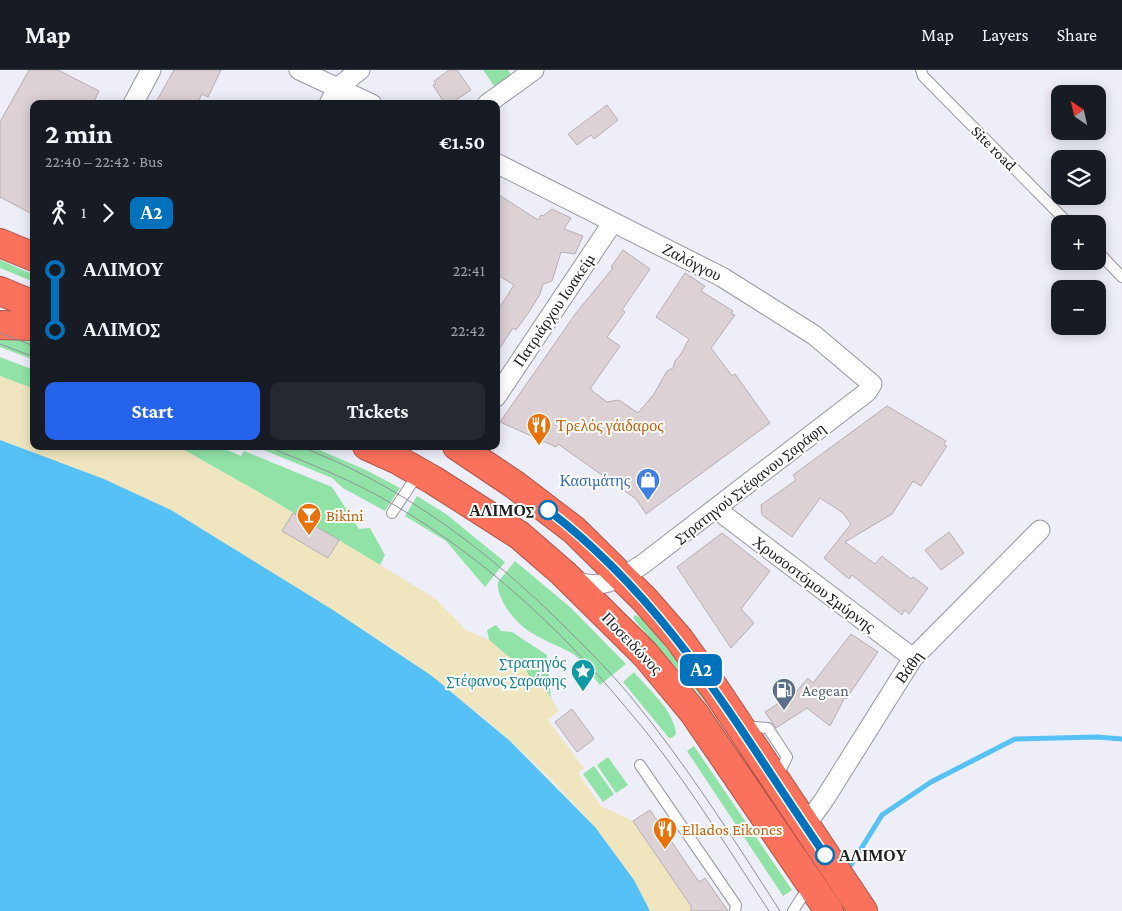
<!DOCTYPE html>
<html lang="en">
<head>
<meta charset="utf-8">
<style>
  :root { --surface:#171b24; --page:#242831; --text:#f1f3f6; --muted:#9ea1a6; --line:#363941; --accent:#2563eb }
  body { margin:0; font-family:"Crimson Pro",serif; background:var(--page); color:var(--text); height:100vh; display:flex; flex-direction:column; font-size:19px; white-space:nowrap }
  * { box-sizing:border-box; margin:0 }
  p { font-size:16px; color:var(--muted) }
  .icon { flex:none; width:28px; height:28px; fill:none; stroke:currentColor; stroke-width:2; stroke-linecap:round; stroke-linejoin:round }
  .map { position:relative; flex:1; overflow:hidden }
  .sheet { position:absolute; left:30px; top:30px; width:470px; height:350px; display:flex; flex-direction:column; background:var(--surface); border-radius:10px; box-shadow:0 2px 12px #0003 }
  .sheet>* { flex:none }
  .badge { padding:0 10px; border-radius:8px; font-size:18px; line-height:32px }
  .needle { width:32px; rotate:326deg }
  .buttons { position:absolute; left:1051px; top:15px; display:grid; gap:10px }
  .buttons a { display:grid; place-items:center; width:55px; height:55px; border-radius:10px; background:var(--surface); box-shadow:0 2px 12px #0003; font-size:25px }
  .map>.badge { position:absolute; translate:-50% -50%; box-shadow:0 0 0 2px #fff }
  .legs { display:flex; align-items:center; gap:8px; height:55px; padding:0 15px; font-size:16px }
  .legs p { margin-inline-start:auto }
  .head { display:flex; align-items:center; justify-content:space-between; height:85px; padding:0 15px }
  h1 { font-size:28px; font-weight:700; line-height:38px }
  .primary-button { display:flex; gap:10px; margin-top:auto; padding:10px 15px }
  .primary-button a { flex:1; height:58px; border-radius:10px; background:var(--accent); color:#fff; font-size:20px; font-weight:700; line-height:58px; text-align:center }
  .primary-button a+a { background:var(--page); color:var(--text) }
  ul { padding:0 15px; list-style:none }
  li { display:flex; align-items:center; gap:18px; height:60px; font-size:19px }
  li i { display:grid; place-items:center; width:8px; height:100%; margin:0 6px; background:currentColor }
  li i::after { content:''; width:12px; height:12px; margin:-6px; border:4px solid; border-radius:50%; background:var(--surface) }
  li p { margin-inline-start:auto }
  li:first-child i { background:linear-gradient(#0000 50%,currentColor 0) }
  li:last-child i { background:linear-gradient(currentColor 50%,#0000 0) }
  header { display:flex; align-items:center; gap:30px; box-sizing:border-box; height:70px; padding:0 25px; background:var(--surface); border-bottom:1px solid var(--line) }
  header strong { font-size:24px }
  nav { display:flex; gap:28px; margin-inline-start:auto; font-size:18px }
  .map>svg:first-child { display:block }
  .green { fill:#90e2a6 }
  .sand { fill:#efe6c0 }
  .water { fill:#56c1f6 }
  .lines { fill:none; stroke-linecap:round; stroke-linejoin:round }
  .stream { stroke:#56c1f6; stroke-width:5 }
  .building { fill:#dcd1d5; stroke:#b8adb1 }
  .lane-casing { stroke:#9797a1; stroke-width:12 }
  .street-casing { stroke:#9797a1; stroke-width:21 }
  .highway-casing { stroke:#ae5548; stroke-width:30 }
  .lane { stroke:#fff; stroke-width:10 }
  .street { stroke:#fff; stroke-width:19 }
  .highway { stroke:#fa715c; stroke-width:28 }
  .tram { stroke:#909097; stroke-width:1 }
  .line-1-casing { stroke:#fff; stroke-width:11 }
  .line-1 { stroke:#0072bc; stroke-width:8 }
  .stop-1-dot { fill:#fff; stroke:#0072bc; stroke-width:2.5 }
  .labels { text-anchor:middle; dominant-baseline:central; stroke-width:4; stroke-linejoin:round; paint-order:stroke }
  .street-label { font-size:16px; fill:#202023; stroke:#fff }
  .food-label { font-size:16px; fill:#c56008; stroke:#fff; text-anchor:start }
  .shop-label { font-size:16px; fill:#366cbe; stroke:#fff; text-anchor:end }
  .stop-label { font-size:16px; font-weight:bold; fill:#202023; stroke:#fff; text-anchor:end }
  .culture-label { font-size:16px; fill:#0d838f; stroke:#fff; text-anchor:end }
  .service-label { font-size:16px; fill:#4e5e75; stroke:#fff; text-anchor:start }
</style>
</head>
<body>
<header>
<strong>Map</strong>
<nav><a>Map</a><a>Layers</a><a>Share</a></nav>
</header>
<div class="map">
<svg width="1122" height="841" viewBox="0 0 1122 841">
  <rect width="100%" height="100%" fill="#eeeef9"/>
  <!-- green -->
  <path class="green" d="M483,0H508L512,6L495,17Z
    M0,190L34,205V212L0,198Z
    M13,265L34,273V290L0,277V269Z
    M0,287L34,300V319L0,306Z
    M177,376H218L241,386L244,381L332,417L359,459L370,458L385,485L380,495L267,427Z
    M254,376H310L364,399L400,418L385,441L343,418L332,408Z
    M417,426L446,444L505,492L485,517L446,471L405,446Z
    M515,491L571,538L626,594L600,615C592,606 582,589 572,583C543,568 522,564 504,534C500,526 497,520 498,512Z
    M635,545L641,548L692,608L718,646L637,553L633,547Z
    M496,555L501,561L512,562L547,585L551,628L540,611L530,608L525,598L516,593L489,570L487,560Z
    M634,602C649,620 674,640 676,664L672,668H669L623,612Z
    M694,676L792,820L783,826L687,681Z
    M608,687L628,715L616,723L597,695Z
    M594,696L614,724L603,732L583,704Z"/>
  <!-- sand -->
  <path class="sand" d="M0,306L34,319V376H177L267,427L435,528L466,560L489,570L516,593L525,598L530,608L540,611L559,641L548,650L584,698L578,703L601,736L633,751L691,836V841H650C601,741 489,647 399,583L171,440L104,409L0,370Z"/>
  <!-- water -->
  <path class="water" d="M0,370L104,409L171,440L333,540L432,606L510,671L595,757L634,810L650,841H0Z"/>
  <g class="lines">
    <!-- stream -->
    <path class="stream" d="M851,795L882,745L931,712L1015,669L1097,667L1122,669"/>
  </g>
  <!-- building -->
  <path class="building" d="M29,0H58L99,21L93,34H34V145L0,127V52Z
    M174,0H221L208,27L202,24L197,34H155Z
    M449,0H457L471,20L450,34H445L433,15L436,14L434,11Z
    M607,35L618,50L594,69L591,65L577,75L568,64Z
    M496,123L538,150L541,145L543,146L552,139L571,148L564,159L583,166L575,184L561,182L552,211L543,214L540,224L529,242L516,260L513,258L496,284V243L514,215L496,204Z
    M623,180L650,199L622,240L625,242L607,267L620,276L590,319L607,332L619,330L638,343L654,324L667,301L673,298L675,291L681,284L689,269L656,247L685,203L705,216L701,221L733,241L731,244L735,245L711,278L732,306L735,304L770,353L646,444L636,429L558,374L556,377L500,352L576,243L613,198L611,197Z
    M887,336L946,371L944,375L947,376L921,416L913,411L892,444L845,472L875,494L882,486L911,509L913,507L928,518L909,544L904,540L902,545L852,505L849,509L824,488L851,454L843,443L820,428L792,467L762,445L761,435L796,410L793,405Z
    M293,443L339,470L328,488L282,461Z
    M949,462L964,483L941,500L925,480Z
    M722,463L770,501L741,539L754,553L731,578L677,497Z
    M851,564L878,582L846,629L845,627L830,656L807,638L776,658L765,642L796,622L808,608L813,613Z
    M572,639L594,669L577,682L555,652Z
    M650,740L699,812L705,808L728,841H691V836L633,751Z"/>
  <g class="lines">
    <defs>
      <path id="lane" d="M921,0L923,6L1069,154
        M1098,182L1122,207
        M392,443L418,404
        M745,656L768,658L787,687L777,708
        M640,695L736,835L735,841
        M793,841L802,827"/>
      <path id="street" d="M299,0L372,34
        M133,34L151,0
        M329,34L337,18L360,0
        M487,34L534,0
        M496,93L722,207L814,265L872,314L867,322L643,494C622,508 595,524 571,508
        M496,327L613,152
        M716,439L913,588
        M805,756L824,730L913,588L1040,460"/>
      <path id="highway" d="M0,173L34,187
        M0,221L34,235
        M0,255L34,256
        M367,376L396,389L433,410L519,465L563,503L645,584L694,643L829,841
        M457,376L515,415L574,460L644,529L679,569L715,619L863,841"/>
    </defs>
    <!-- lane casing -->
    <use href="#lane" class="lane-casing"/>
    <!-- street casing -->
    <use href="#street" class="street-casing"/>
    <!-- highway casing -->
    <use href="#highway" class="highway-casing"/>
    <!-- lane -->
    <use href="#lane" class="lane"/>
    <!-- street -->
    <use href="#street" class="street"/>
    <!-- highway -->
    <use href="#highway" class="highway"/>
    <!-- tram -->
    <path class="tram" d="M0,263L34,276
      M0,274L34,287
      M266,376C310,394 355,411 396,436C482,487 559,557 623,634C678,697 723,771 769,841
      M299,376C399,414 482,476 558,550C583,575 608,599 631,627C686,694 733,768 780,841"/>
  </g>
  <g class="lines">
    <defs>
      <path id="line-1" d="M548,440C672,535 738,659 825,785"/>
    </defs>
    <!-- line-1 casing -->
    <use href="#line-1" class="line-1-casing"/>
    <!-- line-1 -->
    <use href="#line-1" class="line-1"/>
  </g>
  <!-- icons -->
  <defs>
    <symbol id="restaurant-pin" viewBox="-11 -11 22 30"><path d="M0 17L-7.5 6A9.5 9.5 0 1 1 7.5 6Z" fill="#e8710a" stroke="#fff"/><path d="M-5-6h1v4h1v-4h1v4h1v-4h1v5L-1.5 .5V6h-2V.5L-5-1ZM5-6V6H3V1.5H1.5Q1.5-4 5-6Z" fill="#fff"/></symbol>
    <symbol id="shop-pin" viewBox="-11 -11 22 30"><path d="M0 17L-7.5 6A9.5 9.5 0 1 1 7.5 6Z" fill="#3f7fe0" stroke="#fff"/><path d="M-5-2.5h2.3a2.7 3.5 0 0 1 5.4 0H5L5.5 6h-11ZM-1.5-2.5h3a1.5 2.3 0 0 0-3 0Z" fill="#fff"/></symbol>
    <symbol id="bar-pin" viewBox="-11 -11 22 30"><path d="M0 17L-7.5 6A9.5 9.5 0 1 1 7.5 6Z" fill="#e8710a" stroke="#fff"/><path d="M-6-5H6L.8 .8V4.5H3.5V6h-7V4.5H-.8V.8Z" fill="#fff"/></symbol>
    <symbol id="sight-pin" viewBox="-11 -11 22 30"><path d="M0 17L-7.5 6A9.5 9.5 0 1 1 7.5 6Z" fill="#0f9aa8" stroke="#fff"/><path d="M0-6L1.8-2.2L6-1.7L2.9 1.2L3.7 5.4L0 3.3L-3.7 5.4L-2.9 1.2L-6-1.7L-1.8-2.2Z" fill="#fff"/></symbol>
    <symbol id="fuel-pin" viewBox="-11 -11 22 30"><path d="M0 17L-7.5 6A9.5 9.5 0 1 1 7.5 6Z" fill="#5c6f8a" stroke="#fff"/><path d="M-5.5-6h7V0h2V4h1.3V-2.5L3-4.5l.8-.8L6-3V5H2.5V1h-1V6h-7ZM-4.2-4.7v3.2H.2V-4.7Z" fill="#fff"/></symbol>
  </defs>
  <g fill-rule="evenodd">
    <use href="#restaurant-pin" x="525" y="341" width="28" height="38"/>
    <use href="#shop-pin" x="634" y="396" width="28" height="38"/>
    <use href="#bar-pin" x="295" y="431" width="28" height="38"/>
    <use href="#sight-pin" x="569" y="587" width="28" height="38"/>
    <use href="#fuel-pin" x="770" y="606" width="28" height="38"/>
    <use href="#restaurant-pin" x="651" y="745" width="28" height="38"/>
  </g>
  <!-- markers -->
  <g class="stop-1-dot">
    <circle cx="548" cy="440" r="9"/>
    <circle cx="825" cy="785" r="9"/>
  </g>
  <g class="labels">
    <!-- street labels -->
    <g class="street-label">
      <text transform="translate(994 78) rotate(45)">Site road</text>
      <text transform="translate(692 192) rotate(27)">Ζαλόγγου</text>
      <text transform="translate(554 240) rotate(-56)">Πατριάρχου Ιωακείμ</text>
      <text transform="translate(750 413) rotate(-38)">Στρατηγού Στέφανου Σαράφη</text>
      <text transform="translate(814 514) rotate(37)">Χρυσοστόμου Σμύρνης</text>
      <text transform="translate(632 573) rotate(46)">Ποσειδώνος</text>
      <text transform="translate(909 597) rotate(-54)">Βάθη</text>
    </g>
    <!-- food labels -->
    <g class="food-label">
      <text x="556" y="355">Τρελός γάιδαρος</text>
      <text x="326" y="445">Bikini</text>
      <text x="682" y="759">Ellados Eikones</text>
    </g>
    <!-- shop labels -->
    <g class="shop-label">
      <text x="630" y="410">Κασιμάτης</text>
    </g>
    <!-- stop labels -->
    <g class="stop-label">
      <text x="534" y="440">ΑΛΙΜΟΣ</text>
      <text x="839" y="785" text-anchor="start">ΑΛΙΜΟΥ</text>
    </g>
    <!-- culture labels -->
    <g class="culture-label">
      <text x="566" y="592">Στρατηγός<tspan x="566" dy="18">Στέφανος Σαράφης</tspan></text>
    </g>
    <!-- service labels -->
    <g class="service-label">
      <text x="802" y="620">Aegean</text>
    </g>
  </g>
</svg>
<div class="buttons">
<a><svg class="needle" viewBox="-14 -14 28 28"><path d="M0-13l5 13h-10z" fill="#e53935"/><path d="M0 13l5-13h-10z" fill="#9ea1a6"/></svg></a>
<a><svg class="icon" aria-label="layers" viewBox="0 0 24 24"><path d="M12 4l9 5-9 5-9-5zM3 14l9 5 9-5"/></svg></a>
<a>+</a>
<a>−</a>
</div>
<b class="badge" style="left:701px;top:600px;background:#0072bc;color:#fff">Α2</b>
<section class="sheet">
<div class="head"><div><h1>2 min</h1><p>22:40 – 22:42 · Bus</p></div><b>€1.50</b></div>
<div class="legs"><svg class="icon" aria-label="walk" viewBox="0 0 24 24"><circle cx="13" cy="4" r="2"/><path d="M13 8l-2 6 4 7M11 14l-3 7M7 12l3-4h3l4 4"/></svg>1<svg class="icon" aria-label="forward" viewBox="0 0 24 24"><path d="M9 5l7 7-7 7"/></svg><b class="badge" style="background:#0072bc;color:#fff">Α2</b></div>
<ul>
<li><i style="color:#0072bc"></i><b>ΑΛΙΜΟΥ</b><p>22:41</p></li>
<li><i style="color:#0072bc"></i><b>ΑΛΙΜΟΣ</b><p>22:42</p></li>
</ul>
<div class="primary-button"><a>Start</a><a>Tickets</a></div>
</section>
</div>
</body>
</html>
